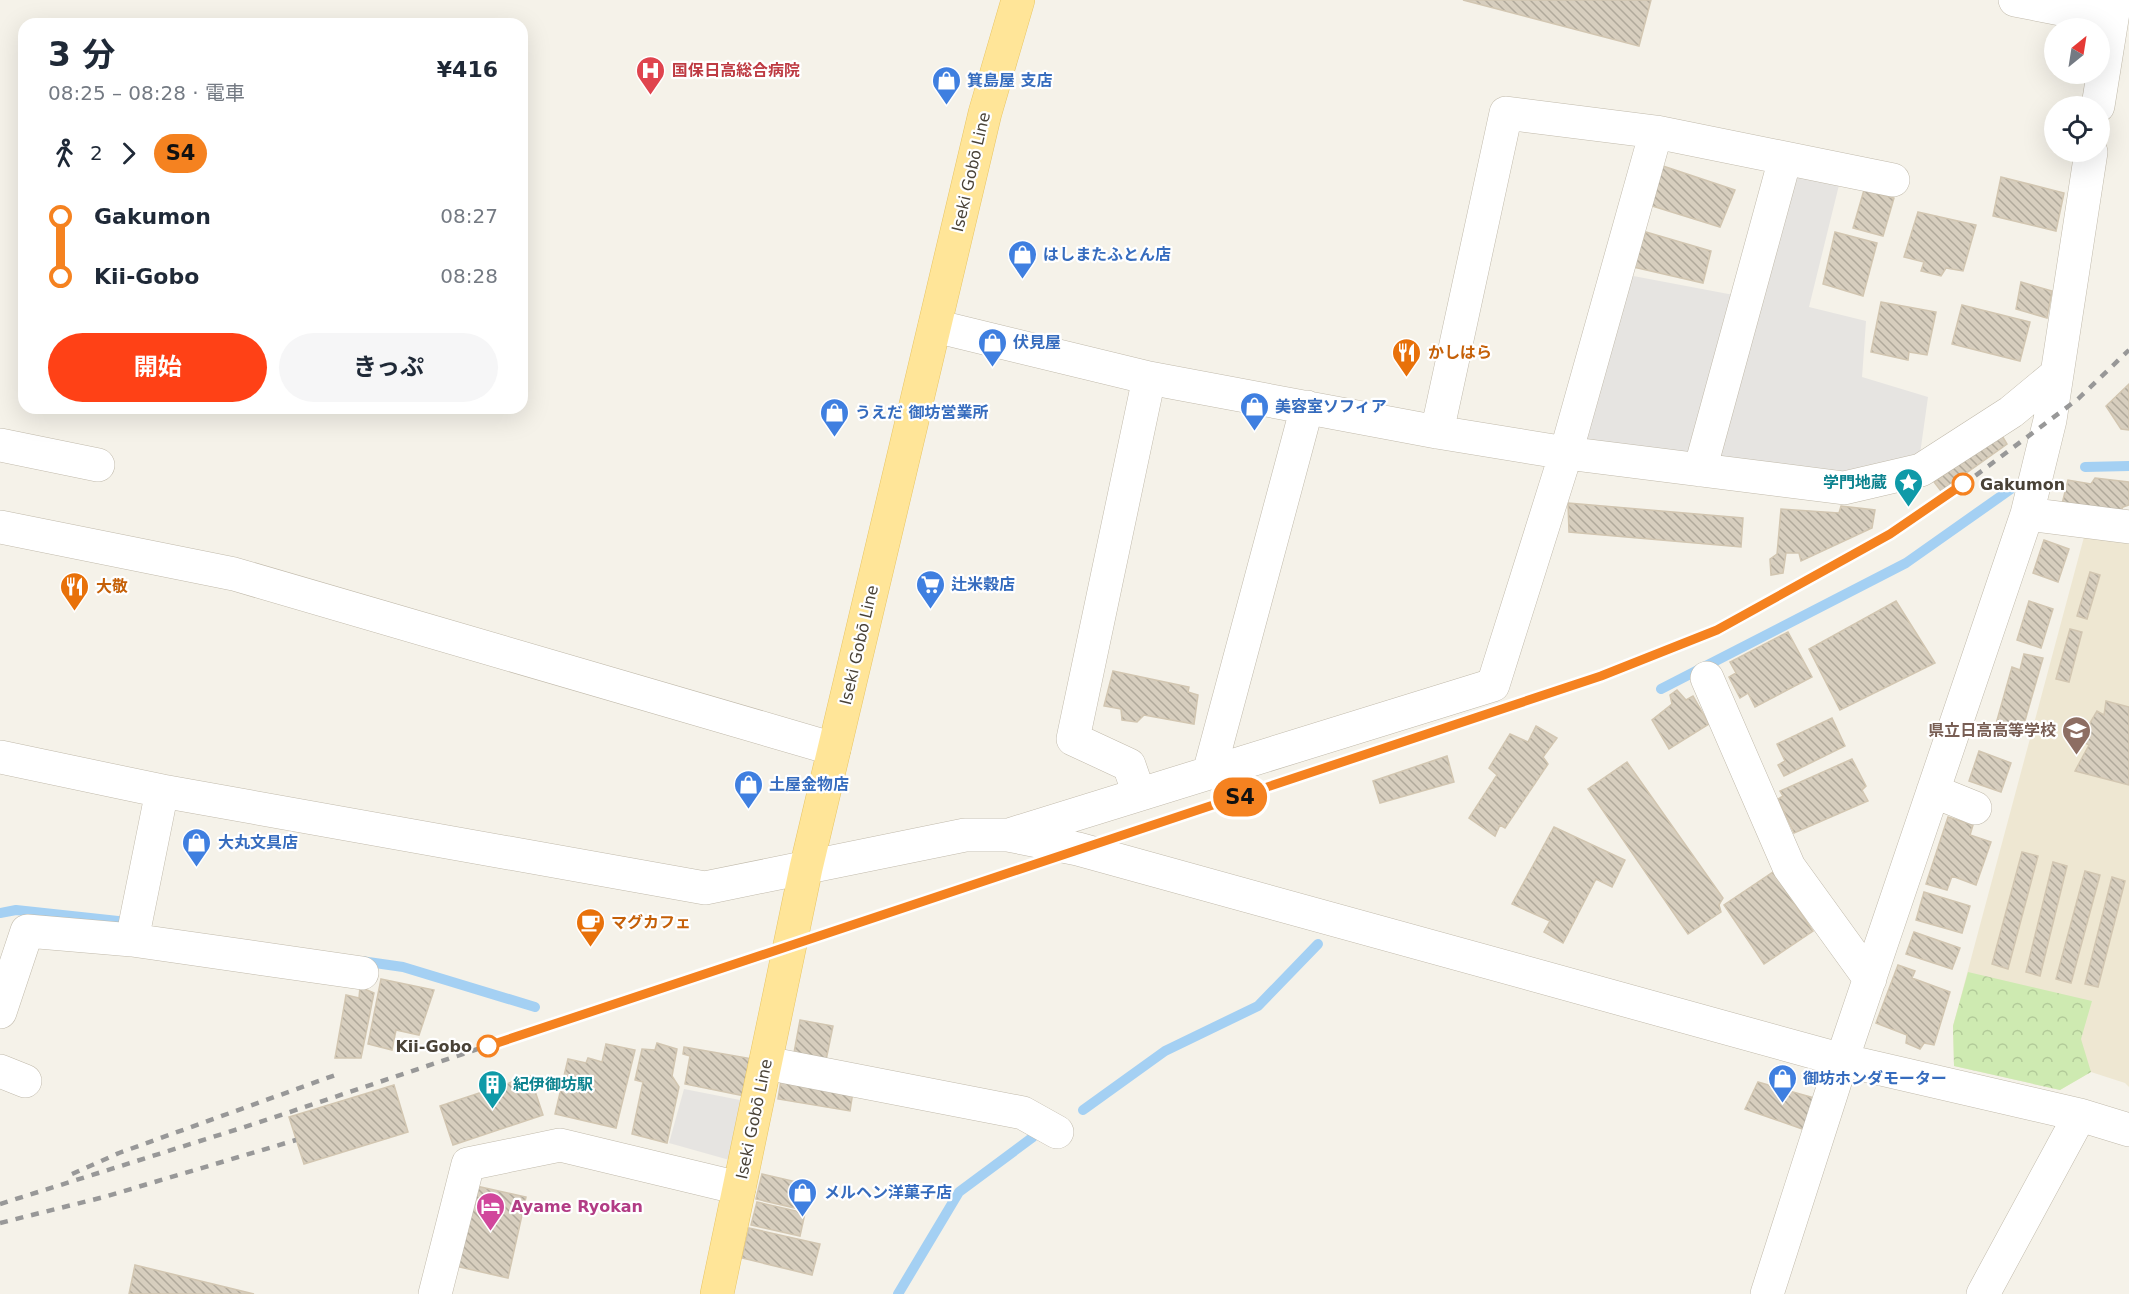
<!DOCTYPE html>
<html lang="ja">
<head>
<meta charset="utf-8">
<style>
  :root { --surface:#fff; --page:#f6f6f7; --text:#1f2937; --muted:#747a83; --accent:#ff4116 }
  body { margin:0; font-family:"DejaVu Sans","Noto Sans JP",sans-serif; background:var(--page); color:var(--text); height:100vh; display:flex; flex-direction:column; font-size:22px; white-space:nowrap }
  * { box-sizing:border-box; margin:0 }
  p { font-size:20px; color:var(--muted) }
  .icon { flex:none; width:33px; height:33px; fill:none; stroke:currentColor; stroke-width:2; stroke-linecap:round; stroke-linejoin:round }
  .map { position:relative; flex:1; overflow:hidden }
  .sheet { position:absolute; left:18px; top:18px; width:510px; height:396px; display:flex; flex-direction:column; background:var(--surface); border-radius:18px; box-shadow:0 6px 24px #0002 }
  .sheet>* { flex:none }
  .badge { padding:0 12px; border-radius:20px; font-size:21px; line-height:39px }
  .needle { width:39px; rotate:30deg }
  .buttons { position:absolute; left:2044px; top:18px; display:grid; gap:12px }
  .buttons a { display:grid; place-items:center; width:66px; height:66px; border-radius:50%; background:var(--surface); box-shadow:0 6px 24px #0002; font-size:30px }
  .map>.badge { position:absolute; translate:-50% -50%; box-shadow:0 0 0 3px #fff }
  .legs { display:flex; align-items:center; gap:9px; height:66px; padding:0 30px; font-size:20px }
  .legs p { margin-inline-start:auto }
  .overview { display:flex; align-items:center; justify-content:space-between; height:102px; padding:0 30px }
  h1 { font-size:33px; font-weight:700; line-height:45px }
  .cta { display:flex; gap:12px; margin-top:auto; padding:12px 30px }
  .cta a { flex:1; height:69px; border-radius:36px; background:var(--accent); color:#fff; font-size:24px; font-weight:700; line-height:69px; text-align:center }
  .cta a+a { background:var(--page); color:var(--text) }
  ul { padding:0 30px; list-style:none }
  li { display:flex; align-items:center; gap:21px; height:60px; font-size:22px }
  li i { display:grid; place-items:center; width:9px; height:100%; margin:0 8px; background:currentColor }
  li i::after { content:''; width:15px; height:15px; margin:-8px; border:4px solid; border-radius:50%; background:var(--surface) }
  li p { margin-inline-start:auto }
  li:first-child i { background:linear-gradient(#0000 50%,currentColor 0) }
  li:last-child i { background:linear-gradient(currentColor 50%,#0000 0) }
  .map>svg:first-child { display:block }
  .education { fill:#eee7d2 }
  .forest { fill:url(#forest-crowns) }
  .parking { fill:#e6e4e1 }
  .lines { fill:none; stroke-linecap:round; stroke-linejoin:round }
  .stream { stroke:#a4d0f3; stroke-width:10 }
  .building { fill:url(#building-back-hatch); stroke:#d2c6b1; stroke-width:1.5 }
  .minor-casing { stroke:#c1baab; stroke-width:34 }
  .major-casing { stroke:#e8c564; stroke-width:34 }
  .minor { stroke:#fff; stroke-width:33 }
  .major { stroke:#ffe598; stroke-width:33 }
  .rail { stroke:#989898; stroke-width:4.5; stroke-dasharray:8 8; stroke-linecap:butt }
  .line-1-casing { stroke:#fff; stroke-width:14 }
  .line-1 { stroke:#f58220; stroke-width:9 }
  .stop-1-dot { fill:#fff; stroke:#f58220; stroke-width:3 }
  .labels { text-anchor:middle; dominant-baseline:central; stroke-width:4.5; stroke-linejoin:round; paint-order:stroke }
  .health-label { font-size:16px; font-weight:bold; fill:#be3a42; stroke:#fff; text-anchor:start }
  .shop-label { font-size:16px; font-weight:bold; fill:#366cbe; stroke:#fff; text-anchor:start }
  .street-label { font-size:16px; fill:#494237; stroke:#fff }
  .food-label { font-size:16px; font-weight:bold; fill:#c56008; stroke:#fff; text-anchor:start }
  .culture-label { font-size:16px; font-weight:bold; fill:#0d838f; stroke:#fff; text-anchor:end }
  .stop-label { font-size:16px; font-weight:bold; fill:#494237; stroke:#fff; text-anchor:start }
  .education-label { font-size:16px; font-weight:bold; fill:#785e54; stroke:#fff; text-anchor:end }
  .hotel-label { font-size:16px; font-weight:bold; fill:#b23c85; stroke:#fff; text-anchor:start }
</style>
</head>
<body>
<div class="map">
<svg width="2129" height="1294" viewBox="0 0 2129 1294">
  <defs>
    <pattern id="forest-crowns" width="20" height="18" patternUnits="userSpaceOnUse" patternTransform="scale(1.5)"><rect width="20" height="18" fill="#ceeab1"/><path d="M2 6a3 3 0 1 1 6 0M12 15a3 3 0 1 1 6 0" fill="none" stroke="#b2ca99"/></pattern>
    <pattern id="building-back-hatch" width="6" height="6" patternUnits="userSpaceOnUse" patternTransform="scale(1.5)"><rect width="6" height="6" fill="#d7cebe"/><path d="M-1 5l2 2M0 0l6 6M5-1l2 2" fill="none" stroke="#b0a99b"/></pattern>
  </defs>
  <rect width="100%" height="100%" fill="#f5f2e9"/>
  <!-- education -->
  <path class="education" d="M2084,537L2129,538V1087L2125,1083L2091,1072L2060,1090L1954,1066L1953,1026Z"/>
  <!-- forest -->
  <path class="forest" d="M1968,972L2092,1001L2081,1039L2091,1072L2060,1090L1954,1066L1953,1026Z"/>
  <!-- parking -->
  <path class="parking" d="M1791,167L1840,181L1809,307L1866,321L1862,377L1928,397L1919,461L1853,480L1709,464Z
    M1628,275L1739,296L1696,460L1581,443Z
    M684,1089L745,1101L733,1161L669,1143Z"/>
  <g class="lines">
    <!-- stream -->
    <path class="stream" d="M2085,467L2129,466
      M1661,689L1906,563L2011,489
      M0,913L16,910L118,921
      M361,961L403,967L535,1007
      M1083,1110L1165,1051L1258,1006L1318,944
      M898,1294L959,1192L1033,1137"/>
  </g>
  <!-- building -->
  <path class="building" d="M1463,0H1651L1639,46Z
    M1663,166L1735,190L1720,227L1649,205Z
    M2001,177L2064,193L2056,231L1993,216Z
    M1864,190L1894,198L1883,236L1853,228Z
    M1918,212L1976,225L1963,271L1946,268L1941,276L1921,271L1924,262L1904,257Z
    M1646,232L1711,251L1703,283L1633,267Z
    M1835,232L1877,243L1863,296L1823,284Z
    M2021,282L2052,291L2047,318L2016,309Z
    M1881,302L1936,312L1927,355L1909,352L1908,360L1871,352Z
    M1962,305L2030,322L2020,361L1952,344Z
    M2129,384V430L2121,429L2106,406Z
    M2001,434L2007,444L1941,491L1934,482Z
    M2095,478L2129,482V505L2123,507L2118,514L2062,504L2068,480L2091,484Z
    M1568,503L1743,518L1741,547L1569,532Z
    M1841,506L1875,510L1872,528L1801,561L1799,553H1786L1783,573L1771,575L1770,559L1777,554L1781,509L1839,513Z
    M2044,540L2069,549L2058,582L2033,573Z
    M2090,572L2100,575L2087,619L2077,616Z
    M1896,601L1935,663L1840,710L1809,649Z
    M2029,601L2053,609L2041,648L2017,640Z
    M2070,629L2082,632L2069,682L2056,679Z
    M1788,632L1812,677L1755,707L1748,693L1740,698L1729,677L1736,673L1730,662Z
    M2024,654L2043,658L2020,738L1994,731L2012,667L2020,670Z
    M1113,671L1189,687L1188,692L1198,695L1194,724L1144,715L1137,722L1122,720L1121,709L1104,706Z
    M1677,690L1686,700L1693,696L1709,724L1669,749L1652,720L1672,704L1670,695Z
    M2106,701L2129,707V785L2075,771L2089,745L2080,740L2097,711L2104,715Z
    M1832,718L1845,746L1784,776L1778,765L1785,761L1777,744Z
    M1536,726L1557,738L1543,757L1548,764L1505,828L1500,825L1495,836L1469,818L1497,775L1489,768L1510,734L1528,742Z
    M1979,751L2011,763L2001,792L1969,781Z
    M1447,756L1454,782L1380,803L1373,781Z
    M1852,759L1866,786L1862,790L1868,801L1794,833L1778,799L1783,796L1780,791Z
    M1627,762L1723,898L1719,905L1721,912L1688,934L1588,789Z
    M1948,817L1973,825L1970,835L1991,842L1976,885L1952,876L1947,890L1926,884Z
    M1554,827L1625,860L1612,887L1596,879L1563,943L1544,932L1550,921L1512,904Z
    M2022,852L2038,856L2008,969L1992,964Z
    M2053,862L2067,866L2040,976L2026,972Z
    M2085,871L2100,875L2071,983L2056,979Z
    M1773,872L1813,931L1764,964L1724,905Z
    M2112,877L2125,881L2098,987L2085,984Z
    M1924,892L1970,906L1962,933L1916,920Z
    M1914,932L1960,948L1952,969L1906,954Z
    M1898,965L1915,971L1912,978L1950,992L1934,1045L1924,1043L1920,1049L1906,1043L1907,1035L1876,1023Z
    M381,979L434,990L419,1035L396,1030L392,1050L368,1044Z
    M360,987L374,993L361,1058H335L346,995L359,998Z
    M800,1020L833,1026L825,1065L793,1058Z
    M657,1043L677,1049L672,1076L679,1087L667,1143L632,1134L643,1082L635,1080L642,1049L655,1050Z
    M606,1044L635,1050L616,1128L555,1114L568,1059L586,1063L588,1058L602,1062Z
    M684,1047L753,1059L745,1096L685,1084L690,1056L683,1054Z
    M782,1073L854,1085L850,1111L778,1099Z
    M530,1076L543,1115L453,1145L440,1106Z
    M1758,1082L1818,1099L1808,1131L1745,1109Z
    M394,1085L408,1132L304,1164L289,1117Z
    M762,1174L801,1183L795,1208L756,1199Z
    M472,1185L526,1197L508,1278L455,1266Z
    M757,1202L805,1213L800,1236L751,1225Z
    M749,1228L820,1244L812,1275L742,1258Z
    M135,1265L254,1294H129Z"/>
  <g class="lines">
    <defs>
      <path id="minor" d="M2015,0L2112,19
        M2098,106L2115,0
        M1656,132L1566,453L1844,488L1921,470L2011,412L2057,374
        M935,326L1149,378L1437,432L1566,453L1493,685L1012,834
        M1437,432L1506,113L1656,132L1893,180
        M0,445L98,465
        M1700,470L1785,159
        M2027,514L2129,527
        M0,527L234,574L834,749
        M1707,678L1789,867L1870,979
        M0,757L162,791L705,888L965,835H1008L1078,849L1842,1060L2080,1115L2129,1130
        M1209,773L1307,407
        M1933,791L1975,808
        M1139,794L1129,765L1073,739L1149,378
        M132,940L362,973
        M0,1012L27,931L132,940L162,791
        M766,1063L1023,1113L1057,1132
        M0,1071L25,1081
        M435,1294L468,1164L560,1145L739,1188
        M1767,1294L1842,1060L2027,514L2050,420L2091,152
        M1983,1294L2080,1115"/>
      <path id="major" d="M717,1294L806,868L985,113L1018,0"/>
    </defs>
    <!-- minor casing -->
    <use href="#minor" class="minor-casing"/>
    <!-- major casing -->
    <use href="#major" class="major-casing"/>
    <!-- minor -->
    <use href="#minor" class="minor"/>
    <!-- major -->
    <use href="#major" class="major"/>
    <!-- rail -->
    <path class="rail" d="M72,1174L119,1153L341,1073
      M0,1204L254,1124L791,944L1377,753L1601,676L1717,630L1890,534L1971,479L2078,399L2129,350
      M0,1223L104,1197L296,1140"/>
  </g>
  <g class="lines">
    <defs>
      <path id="line-1" d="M488,1046L1601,676L1717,630L1890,534L1963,484"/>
    </defs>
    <!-- line-1 casing -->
    <use href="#line-1" class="line-1-casing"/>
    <!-- line-1 -->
    <use href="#line-1" class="line-1"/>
  </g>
  <!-- icons -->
  <defs>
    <symbol id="hospital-pin" viewBox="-11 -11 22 30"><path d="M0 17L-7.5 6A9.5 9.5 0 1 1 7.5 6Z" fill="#e0444e" stroke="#fff"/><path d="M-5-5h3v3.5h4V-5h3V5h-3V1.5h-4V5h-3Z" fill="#fff"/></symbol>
    <symbol id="shop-pin" viewBox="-11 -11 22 30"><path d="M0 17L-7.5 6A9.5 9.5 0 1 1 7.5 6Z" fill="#3f7fe0" stroke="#fff"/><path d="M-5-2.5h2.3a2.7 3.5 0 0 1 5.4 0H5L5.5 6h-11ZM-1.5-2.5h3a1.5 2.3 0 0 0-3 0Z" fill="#fff"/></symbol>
    <symbol id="restaurant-pin" viewBox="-11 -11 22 30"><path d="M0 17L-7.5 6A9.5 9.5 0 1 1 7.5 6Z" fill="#e8710a" stroke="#fff"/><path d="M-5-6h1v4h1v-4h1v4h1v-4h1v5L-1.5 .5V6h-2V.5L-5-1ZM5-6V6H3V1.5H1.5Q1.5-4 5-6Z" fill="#fff"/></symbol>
    <symbol id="sight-pin" viewBox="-11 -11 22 30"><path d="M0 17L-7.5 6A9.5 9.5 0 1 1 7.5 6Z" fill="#0f9aa8" stroke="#fff"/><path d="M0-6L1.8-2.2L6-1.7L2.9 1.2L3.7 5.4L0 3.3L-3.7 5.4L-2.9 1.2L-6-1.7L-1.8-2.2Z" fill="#fff"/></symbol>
    <symbol id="supermarket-pin" viewBox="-11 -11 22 30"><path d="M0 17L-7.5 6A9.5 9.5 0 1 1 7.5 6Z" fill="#3f7fe0" stroke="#fff"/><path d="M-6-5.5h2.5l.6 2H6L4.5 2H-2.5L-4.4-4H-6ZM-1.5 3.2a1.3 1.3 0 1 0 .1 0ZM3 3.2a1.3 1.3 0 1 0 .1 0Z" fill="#fff"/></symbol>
    <symbol id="school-pin" viewBox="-11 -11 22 30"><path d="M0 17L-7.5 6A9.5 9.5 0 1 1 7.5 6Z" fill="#8d6e63" stroke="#fff"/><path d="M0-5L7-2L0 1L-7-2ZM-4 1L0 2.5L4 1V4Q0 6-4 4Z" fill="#fff"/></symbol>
    <symbol id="cafe-pin" viewBox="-11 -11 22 30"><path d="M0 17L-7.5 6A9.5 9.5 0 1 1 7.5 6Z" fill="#e8710a" stroke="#fff"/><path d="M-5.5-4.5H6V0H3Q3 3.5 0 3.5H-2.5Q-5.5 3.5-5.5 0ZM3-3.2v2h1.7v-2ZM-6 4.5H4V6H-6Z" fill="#fff"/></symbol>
    <symbol id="building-pin" viewBox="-11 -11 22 30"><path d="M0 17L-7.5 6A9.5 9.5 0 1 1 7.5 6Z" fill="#0f9aa8" stroke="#fff"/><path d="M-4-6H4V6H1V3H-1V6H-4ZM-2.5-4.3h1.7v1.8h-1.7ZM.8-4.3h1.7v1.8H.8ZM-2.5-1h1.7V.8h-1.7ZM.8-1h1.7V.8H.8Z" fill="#fff"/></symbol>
    <symbol id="hotel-pin" viewBox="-11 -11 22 30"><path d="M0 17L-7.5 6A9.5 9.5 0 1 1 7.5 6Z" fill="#d1479c" stroke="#fff"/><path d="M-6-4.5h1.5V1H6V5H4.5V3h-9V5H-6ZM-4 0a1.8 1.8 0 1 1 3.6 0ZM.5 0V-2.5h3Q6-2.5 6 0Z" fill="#fff"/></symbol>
  </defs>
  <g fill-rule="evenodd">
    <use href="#hospital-pin" x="634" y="54" width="33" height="45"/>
    <use href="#shop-pin" x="930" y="64" width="33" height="45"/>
    <use href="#shop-pin" x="1006" y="238" width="33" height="45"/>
    <use href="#shop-pin" x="976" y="326" width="33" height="45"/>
    <use href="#restaurant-pin" x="1390" y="336" width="33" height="45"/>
    <use href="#shop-pin" x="1238" y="390" width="33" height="45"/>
    <use href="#shop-pin" x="818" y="396" width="33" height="45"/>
    <use href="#sight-pin" x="1892" y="466" width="33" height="45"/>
    <use href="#supermarket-pin" x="914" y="568" width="33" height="45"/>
    <use href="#restaurant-pin" x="58" y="570" width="33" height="45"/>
    <use href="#school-pin" x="2060" y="714" width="33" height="45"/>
    <use href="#shop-pin" x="732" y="768" width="33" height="45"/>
    <use href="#shop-pin" x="180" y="826" width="33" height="45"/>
    <use href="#cafe-pin" x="574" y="906" width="33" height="45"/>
    <use href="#shop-pin" x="1766" y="1062" width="33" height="45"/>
    <use href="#building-pin" x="476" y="1068" width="33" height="45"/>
    <use href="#shop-pin" x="786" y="1176" width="33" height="45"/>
    <use href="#hotel-pin" x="474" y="1190" width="33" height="45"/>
  </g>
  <!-- markers -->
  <g class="stop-1-dot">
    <circle cx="1963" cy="484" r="10"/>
    <circle cx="488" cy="1046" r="10"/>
  </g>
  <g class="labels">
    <!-- health labels -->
    <g class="health-label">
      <text x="672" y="70">国保日高総合病院</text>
    </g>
    <!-- shop labels -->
    <g class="shop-label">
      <text x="967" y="80">箕島屋 支店</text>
      <text x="1043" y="254">はしまたふとん店</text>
      <text x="1013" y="342">伏見屋</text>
      <text x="1275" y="406">美容室ソフィア</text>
      <text x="855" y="412">うえだ 御坊営業所</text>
      <text x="951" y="584">辻米穀店</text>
      <text x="769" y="784">土屋金物店</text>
      <text x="218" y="842">大丸文具店</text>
      <text x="1803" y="1078">御坊ホンダモーター</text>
      <text x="824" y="1192">メルヘン洋菓子店</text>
    </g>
    <!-- street labels -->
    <g class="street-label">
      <text transform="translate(971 172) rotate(-77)">Iseki Gobō Line</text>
      <text transform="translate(859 645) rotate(-77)">Iseki Gobō Line</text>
      <text transform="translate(754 1119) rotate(-78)">Iseki Gobō Line</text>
    </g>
    <!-- food labels -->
    <g class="food-label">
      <text x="1428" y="352">かしはら</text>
      <text x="96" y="586">大敬</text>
      <text x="611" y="922">マグカフェ</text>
    </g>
    <!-- culture labels -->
    <g class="culture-label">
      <text x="1887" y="482">学門地蔵</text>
      <text x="513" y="1084" text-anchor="start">紀伊御坊駅</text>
    </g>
    <!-- stop labels -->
    <g class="stop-label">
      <text x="1980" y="484">Gakumon</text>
      <text x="472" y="1046" text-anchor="end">Kii-Gobo</text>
    </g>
    <!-- education labels -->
    <g class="education-label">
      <text x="2056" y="730">県立日高高等学校</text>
    </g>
    <!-- hotel labels -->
    <g class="hotel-label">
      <text x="511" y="1206">Ayame Ryokan</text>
    </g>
  </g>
</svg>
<div class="buttons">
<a><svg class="needle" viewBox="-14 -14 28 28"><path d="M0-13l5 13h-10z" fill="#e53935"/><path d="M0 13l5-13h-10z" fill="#747a83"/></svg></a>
<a><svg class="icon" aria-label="locate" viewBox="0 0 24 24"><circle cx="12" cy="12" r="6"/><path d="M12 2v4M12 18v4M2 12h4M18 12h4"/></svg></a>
</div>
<b class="badge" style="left:1240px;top:797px;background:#f58220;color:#111">S4</b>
<section class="sheet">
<div class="overview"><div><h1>3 分</h1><p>08:25 – 08:28 · 電車</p></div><b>¥416</b></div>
<div class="legs"><svg class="icon" aria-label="walk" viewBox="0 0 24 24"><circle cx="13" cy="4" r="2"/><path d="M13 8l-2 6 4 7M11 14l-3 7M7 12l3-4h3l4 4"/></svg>2<svg class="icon" aria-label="forward" viewBox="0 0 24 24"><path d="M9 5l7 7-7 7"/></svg><b class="badge" style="background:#f58220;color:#111">S4</b></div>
<ul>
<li><i style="color:#f58220"></i><b>Gakumon</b><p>08:27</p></li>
<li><i style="color:#f58220"></i><b>Kii-Gobo</b><p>08:28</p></li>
</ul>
<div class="cta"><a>開始</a><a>きっぷ</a></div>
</section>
</div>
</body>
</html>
